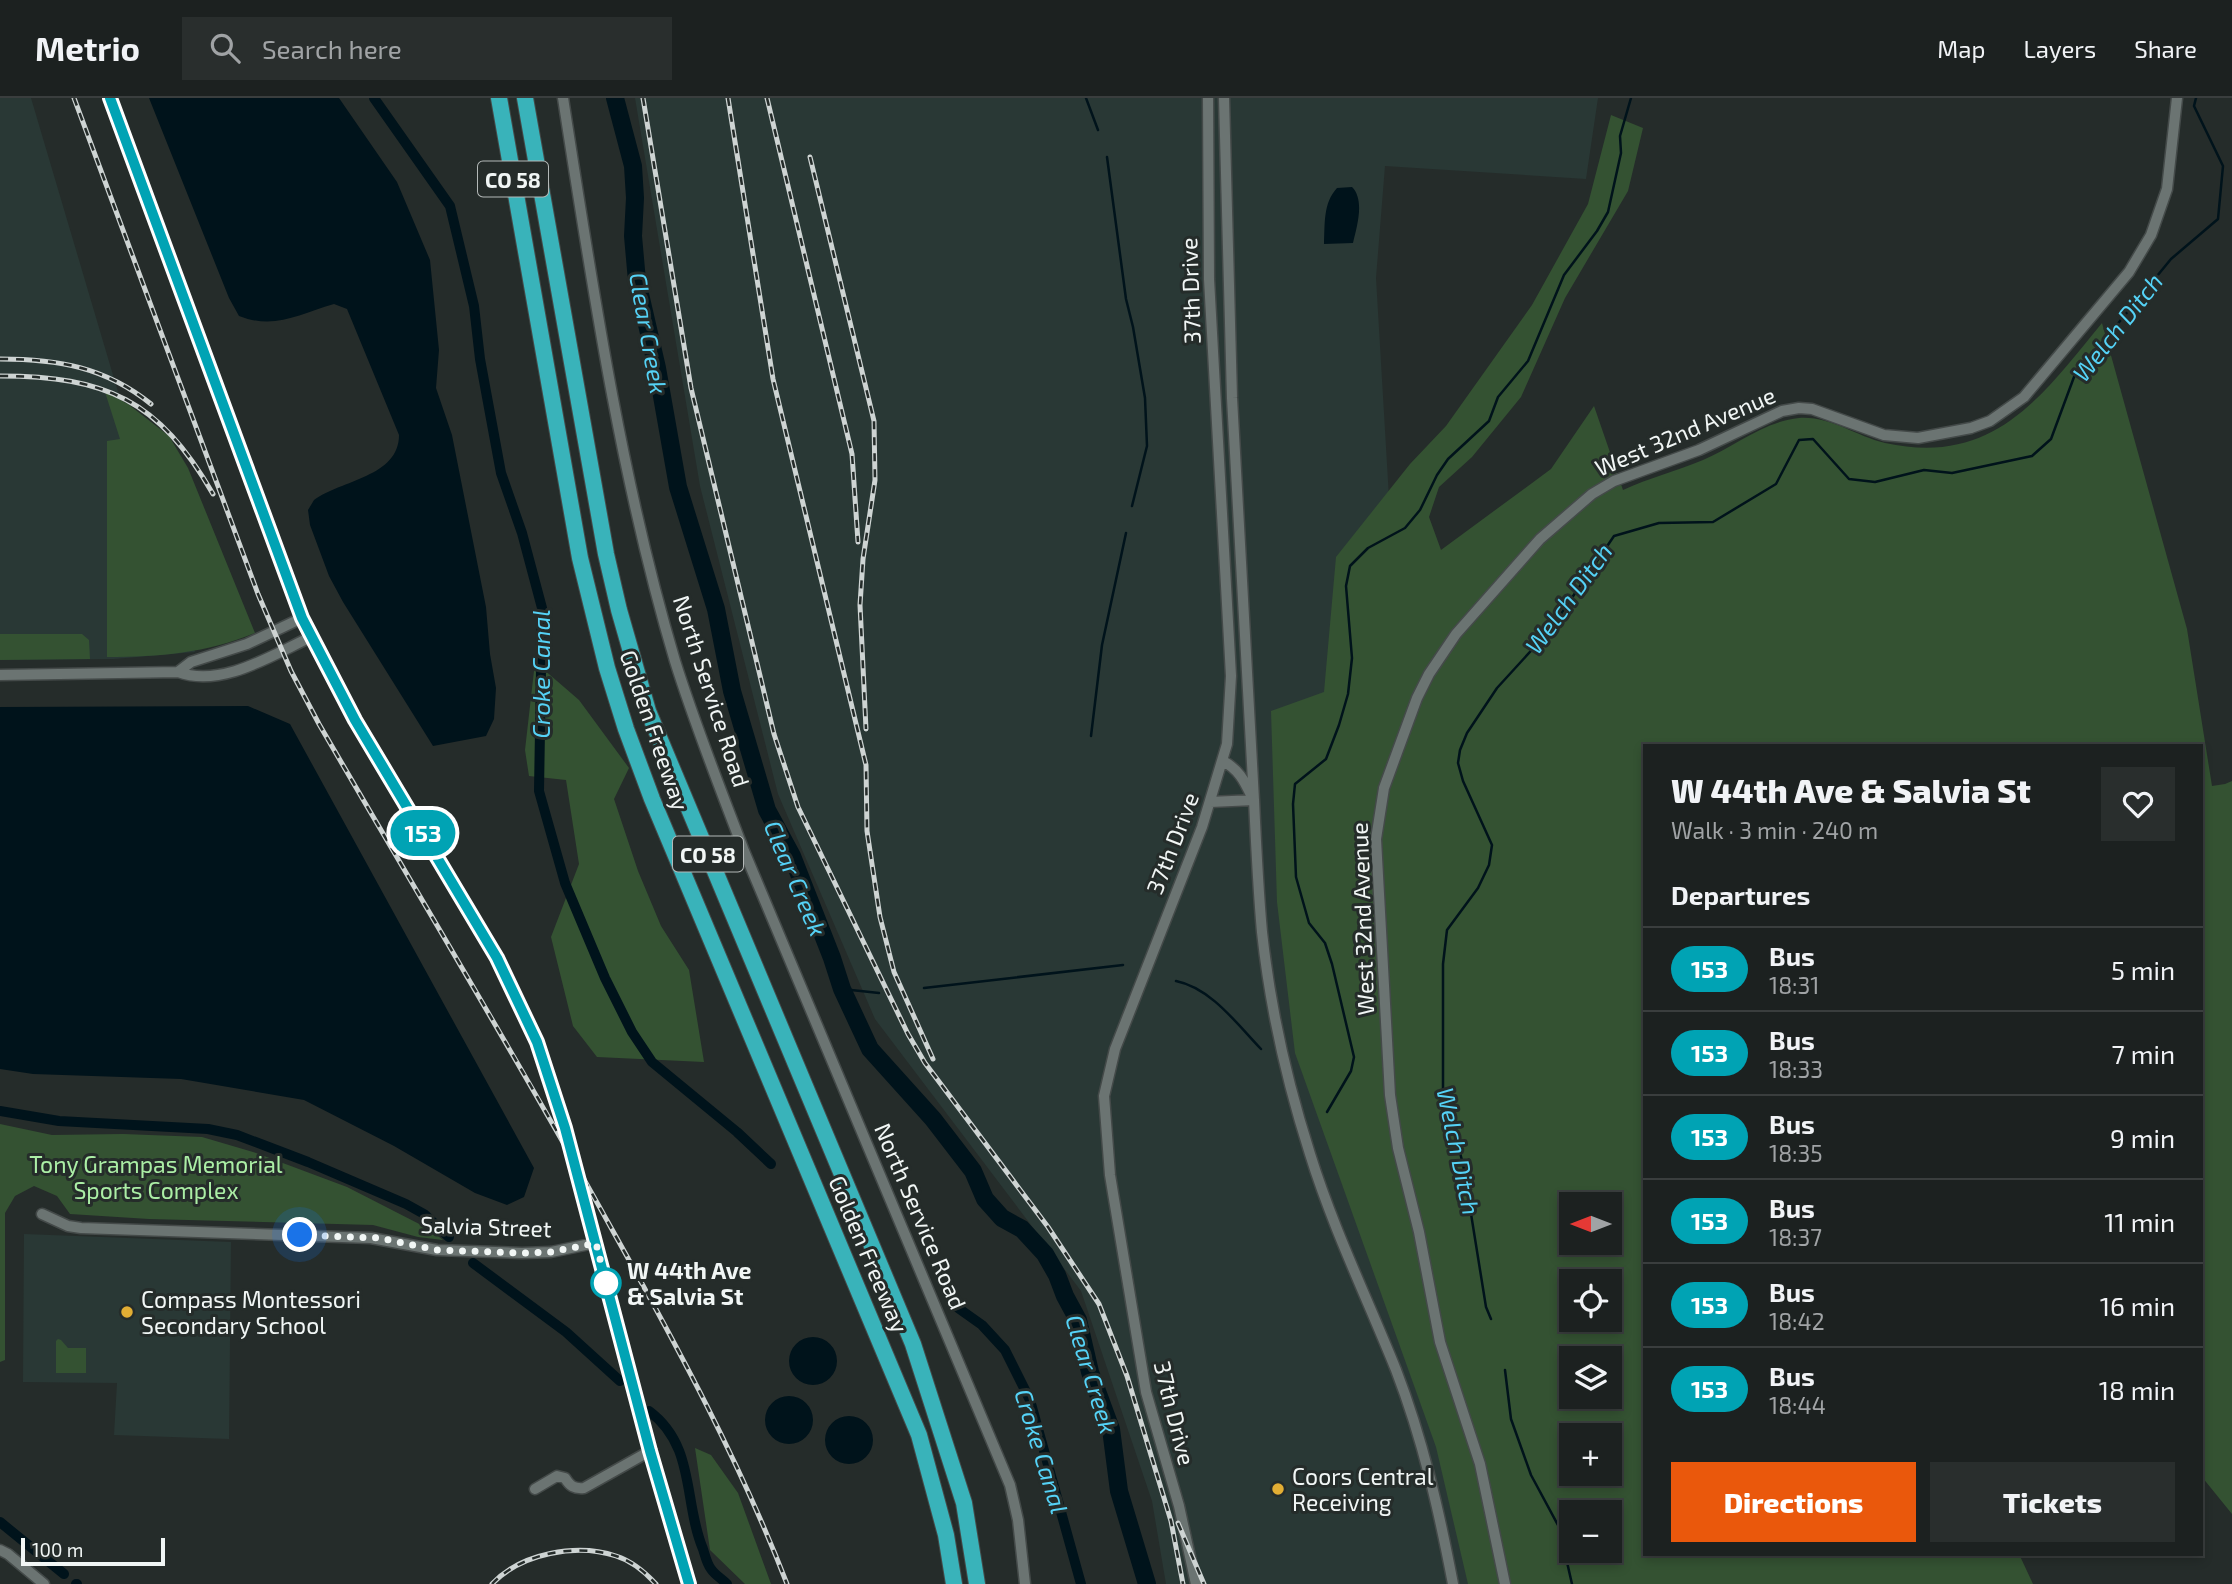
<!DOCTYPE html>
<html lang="en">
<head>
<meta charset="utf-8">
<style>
  :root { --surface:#1c2120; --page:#292e2d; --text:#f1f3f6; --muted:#a0a3a5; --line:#3a3e3e; --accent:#ea580c }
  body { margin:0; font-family:"Exo 2",sans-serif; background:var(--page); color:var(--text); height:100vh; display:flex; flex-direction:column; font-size:26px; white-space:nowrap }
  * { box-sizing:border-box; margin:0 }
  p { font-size:23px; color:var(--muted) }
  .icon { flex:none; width:38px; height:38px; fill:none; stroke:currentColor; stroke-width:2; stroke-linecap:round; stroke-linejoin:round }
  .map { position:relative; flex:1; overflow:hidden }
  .details { position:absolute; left:1643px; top:646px; width:560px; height:812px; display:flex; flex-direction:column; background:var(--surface); border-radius:0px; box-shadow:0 4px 10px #0003,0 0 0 2px var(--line) }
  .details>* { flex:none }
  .badge { padding:0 14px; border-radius:23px; font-size:24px; line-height:46px }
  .needle { width:46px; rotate:270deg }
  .buttons { position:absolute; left:1559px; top:1094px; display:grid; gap:14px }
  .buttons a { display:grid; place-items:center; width:63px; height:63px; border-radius:0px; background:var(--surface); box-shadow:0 4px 10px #0003,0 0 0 2px var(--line); font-size:35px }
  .scale { position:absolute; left:21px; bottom:18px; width:144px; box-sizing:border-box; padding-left:7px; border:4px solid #f1f6f5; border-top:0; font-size:19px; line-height:24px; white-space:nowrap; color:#f1f6f5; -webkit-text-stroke:5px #252c2a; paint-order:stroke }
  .you { position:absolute; width:35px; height:35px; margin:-18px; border:5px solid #fff; border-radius:50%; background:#1a73e8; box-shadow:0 0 0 10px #1a73e833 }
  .map>.badge { position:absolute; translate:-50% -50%; box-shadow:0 0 0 4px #fff }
  h2 { padding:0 28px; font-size:26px; line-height:63px }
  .round { display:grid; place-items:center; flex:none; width:74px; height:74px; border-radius:0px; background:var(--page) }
  .head { display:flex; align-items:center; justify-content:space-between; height:119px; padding:0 28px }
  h1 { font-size:33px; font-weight:800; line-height:52px }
  .action { display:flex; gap:14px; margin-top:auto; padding:14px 28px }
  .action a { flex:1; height:80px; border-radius:0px; background:var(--accent); color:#fff; font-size:28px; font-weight:800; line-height:80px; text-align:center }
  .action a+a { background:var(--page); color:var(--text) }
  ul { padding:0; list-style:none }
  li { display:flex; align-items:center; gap:21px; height:84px; padding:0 28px; border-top:2px solid var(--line) }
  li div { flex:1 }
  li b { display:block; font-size:26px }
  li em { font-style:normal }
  li .badge { min-width:77px; font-weight:700; text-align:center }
  header { display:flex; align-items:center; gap:42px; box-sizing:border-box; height:98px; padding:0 35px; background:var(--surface); border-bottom:2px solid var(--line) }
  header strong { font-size:33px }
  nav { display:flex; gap:38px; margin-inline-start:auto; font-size:24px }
  .search { width:490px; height:63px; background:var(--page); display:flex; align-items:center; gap:18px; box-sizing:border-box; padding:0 24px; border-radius:0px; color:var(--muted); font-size:26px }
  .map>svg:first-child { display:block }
  .built { fill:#293835 }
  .green { fill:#345232; fill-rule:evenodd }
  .water { fill:#00131b }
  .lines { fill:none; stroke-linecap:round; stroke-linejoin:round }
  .stream { stroke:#00131b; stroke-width:2.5 }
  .canal { stroke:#00131b; stroke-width:10 }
  .river { stroke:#00131b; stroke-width:18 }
  .minor-casing { stroke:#444a49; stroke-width:13 }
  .highway-casing { stroke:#444a49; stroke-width:18 }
  .minor { stroke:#6b7472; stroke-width:10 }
  .highway { stroke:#39b3ba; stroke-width:16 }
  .rail-casing { stroke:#ced4d3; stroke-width:5 }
  .rail { stroke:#252c2a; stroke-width:2.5; stroke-dasharray:8; stroke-linecap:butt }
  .line-casing { stroke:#fff; stroke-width:16 }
  .line { stroke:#00a3b4; stroke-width:10 }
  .walk { stroke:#f1f6f5; stroke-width:7; stroke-dasharray:0 12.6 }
  .stop-dot { fill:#fff; stroke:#00a3b4; stroke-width:3.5 }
  .poi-dot { fill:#e2ae34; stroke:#252c2a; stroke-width:2.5 }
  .labels { text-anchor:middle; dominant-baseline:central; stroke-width:6; stroke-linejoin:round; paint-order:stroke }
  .shield { fill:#252c2a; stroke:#b4b9b8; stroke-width:2 }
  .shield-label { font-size:21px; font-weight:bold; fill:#f1f6f5 }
  .street-label { font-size:23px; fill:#f1f6f5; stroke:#252c2a }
  .park-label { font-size:23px; fill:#abeea5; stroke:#252c2a }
  .stop-label { font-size:23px; font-weight:bold; fill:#f1f6f5; stroke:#252c2a; text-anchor:start }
  .poi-label { font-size:23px; fill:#f1f6f5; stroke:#252c2a; text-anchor:start }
  .water-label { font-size:24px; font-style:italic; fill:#55d2f6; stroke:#252c2a }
</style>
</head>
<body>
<header>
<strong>Metrio</strong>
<div class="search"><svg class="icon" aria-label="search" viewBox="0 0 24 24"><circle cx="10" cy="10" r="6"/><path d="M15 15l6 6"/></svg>Search here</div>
<nav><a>Map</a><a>Layers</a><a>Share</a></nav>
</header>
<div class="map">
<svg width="2232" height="1486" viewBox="0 0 2232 1486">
  <rect width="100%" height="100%" fill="#252c2a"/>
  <!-- built -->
  <path class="built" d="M0,0H31L195,554L114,561L0,562Z
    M635,0H1598L1586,81L1385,68L1376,180L1409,738L1447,1155L1550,1486H1166L1152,1403L1081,1193L875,921L778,696L700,388Z
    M24,1136L231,1144L229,1341L114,1337L117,1285L23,1284Z"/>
  <!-- green -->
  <path class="green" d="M1611,17L1643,30L1628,93L1565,200L1521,299L1472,359L1439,389L1429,419L1441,452L1551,371L1594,308L1623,392C1649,380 1676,373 1703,362C1733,349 1765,323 1799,320C1831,318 1855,338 1885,345C1994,369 2042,298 2102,225L2187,531L2212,688L2225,686L2232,683V1416L2202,1379V648H1645V1456H2019L2033,1486H1468L1436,1349L1295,955L1277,804L1271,613L1324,594L1336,459L1410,366L1446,328L1532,207L1588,106ZM1572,1106H1610V1144H1572ZM1572,1183H1610V1222H1572ZM1572,1260H1610V1298H1572ZM1572,1337H1610V1376H1572ZM1572,1414H1610V1452H1572Z
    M105,294L128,306L169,338L188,370L255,535C206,555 160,559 107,559V343L120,341Z
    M0,536H82L89,542L90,561L0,562Z
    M535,564L579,602L629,670L614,701L638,773L661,828L689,872L704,964L597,959L573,928L551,839L579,766L566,682L529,678L525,652Z
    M0,1026L52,1037L123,1036L202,1039L253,1054L347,1089L429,1131L443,1142L418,1139L373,1127L149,1121L70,1116L57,1098L34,1088L15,1098L5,1115V1262L0,1264Z
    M58,1241L61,1242L68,1250H86V1275H56V1243Z
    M695,1350L711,1357L738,1395L771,1486H745L710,1452Z"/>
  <!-- water -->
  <path class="water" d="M149,0H339L397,84L430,162L439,252L436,290L452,337L486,509L490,556L496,590L494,621L486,638L433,648L343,504L329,478L310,427L308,412L314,402C341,382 399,379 399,337L347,211L334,206C299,216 275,232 239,218L229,200Z
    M1352,89C1365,102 1357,128 1353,145L1324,146C1325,126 1323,105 1337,90Z
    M248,608L290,626L534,1070L524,1099L507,1107L475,1095L394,1048L304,1002L181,981L33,976L0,971V609Z
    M789 1263a24 24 0 1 1 48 0a24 24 0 1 1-48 0Z
    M765 1322a24 24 0 1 1 48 0a24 24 0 1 1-48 0Z
    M825 1342a24 24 0 1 1 48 0a24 24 0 1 1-48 0Z"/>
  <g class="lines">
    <!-- stream -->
    <path class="stream" d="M1086,0L1098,32
      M1107,59L1126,201L1133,229L1145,300L1147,348L1132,408
      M1091,638L1102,547L1126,435
      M1176,883C1211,890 1237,926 1261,951
      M924,890L1123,867
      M842,891L879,895
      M1327,1014L1351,973L1354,959L1332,866L1325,845L1309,825L1296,779L1293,706L1295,686L1326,661L1339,627L1348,596L1352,560L1346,488L1350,468L1368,450L1405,430L1420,412L1437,377L1448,361L1489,323L1498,299L1528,263L1564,177L1597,133L1608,114L1621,55L1620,38L1631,0
      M1491,1221L1486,1209L1463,1066L1443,992V866L1447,832L1478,790L1489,767L1492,747L1463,683L1458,665L1460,652L1467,635L1497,590L1550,532L1614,438L1659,425L1713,424L1776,386L1799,342L1813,341L1849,381L1875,384L1924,372L1952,375L2032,358L2051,341L2074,279L2171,161L2218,121L2223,68L2194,8L2196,0
      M1505,1272L1511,1321L1531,1377L1559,1429L1572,1486"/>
    <!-- canal -->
    <path class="canal" d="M374,0L450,108L474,208L480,261L501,375L522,435L542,510L539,693L565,785L605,880L632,934L652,964L737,1034L771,1066
      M0,1013L59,1023L208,1031L237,1037L308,1064L406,1106L424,1116L449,1139
      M473,1165L566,1234L620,1283
      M951,1205L982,1227L1005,1252L1030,1302L1081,1486
      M649,1313C696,1348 683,1403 703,1451C705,1457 707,1466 711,1471C715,1477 722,1481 727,1486
      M0,1424L64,1476
      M76,1486H77"/>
    <!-- river -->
    <path class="river" d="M615,0L633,68L635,100L633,138L637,183L657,270L678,389L716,511L732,593L767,712L792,758L832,860L842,891L870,951L933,1021L973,1073L985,1101L1002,1120L1022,1131L1045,1156L1057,1177L1065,1198L1078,1222L1090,1274L1111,1331L1119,1393L1147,1486"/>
    <defs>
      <path id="minor" d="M110,0L302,520L355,622L497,860L537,944L565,1030L650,1353L689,1486
        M563,0C592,186 621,382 675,563C695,627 720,690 744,753L1010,1387L1018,1422L1025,1486
        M1224,0L1232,300L1254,702
        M178,574L191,564L247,546L302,520
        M0,577L178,574C222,590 272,557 311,539
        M1223,663C1238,671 1244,682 1251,697
        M1210,704L1254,702C1256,746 1258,790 1262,834C1270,909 1287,984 1310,1056C1333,1130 1367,1200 1396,1272C1423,1342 1439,1413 1453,1486
        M42,1116L68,1128L81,1130L371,1140L437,1152L522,1155L551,1154L595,1145
        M535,1391L557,1378L565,1380C570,1388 574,1391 584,1390L650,1353
        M0,1452L8,1456L44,1486
        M1196,1486L1179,1408L1146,1294L1110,1077L1104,998L1115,951L1202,729L1227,646L1231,578L1209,181L1208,0
        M1505,1486L1480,1366L1440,1244L1419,1134L1398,1050L1390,997L1376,741L1384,690L1417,600L1429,576L1456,536L1540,441L1592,396L1614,383L1699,352L1782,313L1799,310L1812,311L1884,337L1918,340L1971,330L1990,323L2024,299L2129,174L2151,137L2167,91L2177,0"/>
      <path id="highway" d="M499,0L580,460L607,570L626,631L652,701L919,1337L946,1437L954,1486
        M525,0L606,456L619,512L648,613L913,1246L964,1405L977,1486"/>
    </defs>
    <!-- minor casing -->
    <use href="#minor" class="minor-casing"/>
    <!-- highway casing -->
    <use href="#highway" class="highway-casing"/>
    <!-- minor -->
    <use href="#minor" class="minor"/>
    <!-- highway -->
    <use href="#highway" class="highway"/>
    <defs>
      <path id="rail" d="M74,0L258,496L291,573L319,626C417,795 519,963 614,1135C677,1248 740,1364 787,1486
        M643,0L691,290L774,636L798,709L908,936L925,965L1048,1129L1099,1206L1127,1278L1171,1423L1183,1486
        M728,0L773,281L866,667L867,733L880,819L894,874L933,961
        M767,0L852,356L858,444
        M810,59L874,323L875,382L863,461L860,507L866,631
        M0,261C58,261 105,269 151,306
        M0,278C106,278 159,302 213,396
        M1178,1425L1204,1486
        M492,1486C521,1455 577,1445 616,1458C632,1463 645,1474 656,1486"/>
    </defs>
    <!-- rail casing -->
    <use href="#rail" class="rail-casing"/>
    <!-- rail -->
    <use href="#rail" class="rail"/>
  </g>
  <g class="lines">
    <defs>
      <path id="line" d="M110,0L302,520L355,622L497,860L537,944L565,1030L650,1353L689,1486"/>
    </defs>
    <!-- line casing -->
    <use href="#line" class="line-casing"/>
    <!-- line -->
    <use href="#line" class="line"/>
    <!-- walk -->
    <path class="walk" d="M300,1137L379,1140L437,1152L522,1155L551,1154L596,1145L606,1185"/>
  </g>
  <!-- markers -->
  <circle class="stop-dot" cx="606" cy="1185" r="14"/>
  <g class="poi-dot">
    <circle cx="127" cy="1214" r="7"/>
    <circle cx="1278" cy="1391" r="7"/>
  </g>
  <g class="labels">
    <!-- shield labels -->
    <g class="shield">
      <rect x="478" y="63.5" width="70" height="35" rx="5"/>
      <rect x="673" y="738.5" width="70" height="35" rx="5"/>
    </g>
    <g class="shield-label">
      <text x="513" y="81">CO 58</text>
      <text x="708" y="756">CO 58</text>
    </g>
    <!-- street labels -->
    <g class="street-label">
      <text transform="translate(1190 193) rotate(-92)">37th Drive</text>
      <text transform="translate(1685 333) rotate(-23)">West 32nd Avenue</text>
      <text transform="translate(712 593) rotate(72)">North Service Road</text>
      <text transform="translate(655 632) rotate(71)">Golden Freeway</text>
      <text transform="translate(1172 745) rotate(-69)">37th Drive</text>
      <text transform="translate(1362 821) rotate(-92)">West 32nd Avenue</text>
      <text transform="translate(921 1118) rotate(67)">North Service Road</text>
      <text transform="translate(486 1128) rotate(2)">Salvia Street</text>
      <text transform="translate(869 1156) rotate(67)">Golden Freeway</text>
      <text transform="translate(1175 1315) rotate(76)">37th Drive</text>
    </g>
    <!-- park labels -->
    <g class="park-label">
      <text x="156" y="1066">Tony Grampas Memorial<tspan x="156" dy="26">Sports Complex</tspan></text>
    </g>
    <!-- stop labels -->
    <g class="stop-label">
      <text x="627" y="1172">W 44th Ave<tspan x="627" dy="26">&amp; Salvia St</tspan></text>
    </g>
    <!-- poi labels -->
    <g class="poi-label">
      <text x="141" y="1201">Compass Montessori<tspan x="141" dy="26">Secondary School</tspan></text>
      <text x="1292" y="1378">Coors Central<tspan x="1292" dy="26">Receiving</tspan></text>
    </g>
    <!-- water labels -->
    <g class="water-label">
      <text transform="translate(2117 229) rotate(-52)">Welch Ditch</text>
      <text transform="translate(649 235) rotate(80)">Clear Creek</text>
      <text transform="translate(1568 500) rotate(-54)">Welch Ditch</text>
      <text transform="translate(540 576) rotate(-90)">Croke Canal</text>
      <text transform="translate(796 780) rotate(67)">Clear Creek</text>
      <text transform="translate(1459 1053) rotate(78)">Welch Ditch</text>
      <text transform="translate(1092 1276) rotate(73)">Clear Creek</text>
      <text transform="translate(1042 1353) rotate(73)">Croke Canal</text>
    </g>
  </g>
</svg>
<div class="buttons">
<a><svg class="needle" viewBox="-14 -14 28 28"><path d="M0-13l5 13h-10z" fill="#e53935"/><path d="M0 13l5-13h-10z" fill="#a0a3a5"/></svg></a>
<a><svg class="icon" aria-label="locate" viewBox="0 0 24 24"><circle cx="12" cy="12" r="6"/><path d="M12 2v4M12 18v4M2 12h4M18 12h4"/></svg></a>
<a><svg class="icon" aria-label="layers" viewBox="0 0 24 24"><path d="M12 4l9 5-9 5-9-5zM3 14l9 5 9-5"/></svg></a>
<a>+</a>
<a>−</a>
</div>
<div class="scale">100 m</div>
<div class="you" style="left:300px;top:1137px"></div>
<b class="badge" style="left:423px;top:735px;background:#00a3b4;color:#fff">153</b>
<section class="details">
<div class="head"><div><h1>W 44th Ave &amp; Salvia St</h1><p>Walk · 3 min · 240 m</p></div><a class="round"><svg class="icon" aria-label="heart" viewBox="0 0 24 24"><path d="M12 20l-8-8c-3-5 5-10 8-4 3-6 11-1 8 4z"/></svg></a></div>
<h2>Departures</h2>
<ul>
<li><span class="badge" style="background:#00a3b4;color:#fff">153</span><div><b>Bus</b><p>18:31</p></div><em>5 min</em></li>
<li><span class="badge" style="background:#00a3b4;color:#fff">153</span><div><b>Bus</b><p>18:33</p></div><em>7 min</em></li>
<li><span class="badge" style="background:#00a3b4;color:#fff">153</span><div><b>Bus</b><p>18:35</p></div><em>9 min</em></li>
<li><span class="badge" style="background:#00a3b4;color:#fff">153</span><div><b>Bus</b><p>18:37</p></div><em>11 min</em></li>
<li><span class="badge" style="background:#00a3b4;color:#fff">153</span><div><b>Bus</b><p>18:42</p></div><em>16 min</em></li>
<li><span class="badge" style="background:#00a3b4;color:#fff">153</span><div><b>Bus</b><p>18:44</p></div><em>18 min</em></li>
</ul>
<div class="action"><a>Directions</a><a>Tickets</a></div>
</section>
</div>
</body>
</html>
